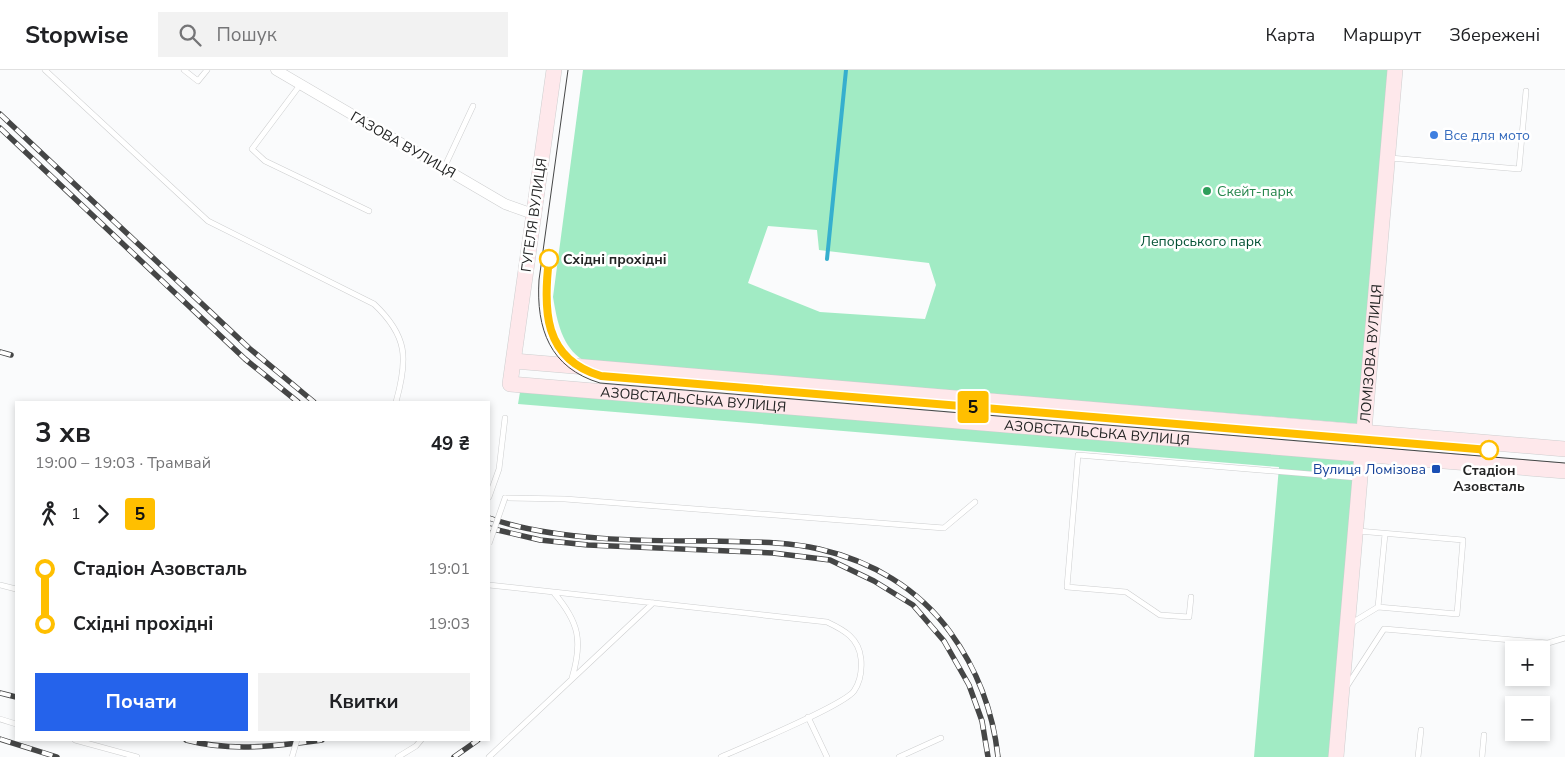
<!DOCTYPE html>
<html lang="uk">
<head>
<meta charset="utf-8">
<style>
  :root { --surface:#fff; --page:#f2f2f2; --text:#202124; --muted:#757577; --line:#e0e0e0; --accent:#2563eb }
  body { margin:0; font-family:"Nunito Sans",sans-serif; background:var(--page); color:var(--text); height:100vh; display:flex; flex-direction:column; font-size:19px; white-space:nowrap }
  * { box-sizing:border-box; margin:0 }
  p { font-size:16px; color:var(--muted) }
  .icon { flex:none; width:28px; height:28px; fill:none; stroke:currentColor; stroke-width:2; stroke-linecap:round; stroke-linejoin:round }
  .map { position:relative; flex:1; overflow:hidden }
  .side { position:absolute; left:15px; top:331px; width:475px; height:340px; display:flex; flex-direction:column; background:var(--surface); border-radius:0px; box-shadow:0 2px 8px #0003 }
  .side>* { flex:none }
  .badge { padding:0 10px; border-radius:4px; font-size:18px; line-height:32px }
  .fabs { position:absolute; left:1505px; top:571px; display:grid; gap:10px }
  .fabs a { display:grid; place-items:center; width:45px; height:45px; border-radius:0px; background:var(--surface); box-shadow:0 2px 8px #0003; font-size:25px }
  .map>.badge { position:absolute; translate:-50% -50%; box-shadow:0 0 0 2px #fff }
  .legs { display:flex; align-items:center; gap:8px; height:55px; padding:0 20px; font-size:16px }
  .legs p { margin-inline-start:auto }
  .headline { display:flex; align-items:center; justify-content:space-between; height:85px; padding:0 20px }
  h1 { font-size:28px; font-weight:700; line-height:38px }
  .button { display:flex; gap:10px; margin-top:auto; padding:10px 20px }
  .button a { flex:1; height:58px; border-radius:0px; background:var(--accent); color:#fff; font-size:20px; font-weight:700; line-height:58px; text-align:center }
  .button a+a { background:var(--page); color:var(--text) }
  ul { padding:0 20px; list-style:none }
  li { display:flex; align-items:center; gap:18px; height:55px; font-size:19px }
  li i { display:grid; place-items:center; width:8px; height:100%; margin:0 6px; background:currentColor }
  li i::after { content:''; width:12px; height:12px; margin:-6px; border:4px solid; border-radius:50%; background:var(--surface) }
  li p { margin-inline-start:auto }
  li:first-child i { background:linear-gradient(#0000 50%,currentColor 0) }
  li:last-child i { background:linear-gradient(currentColor 50%,#0000 0) }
  header { display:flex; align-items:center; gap:30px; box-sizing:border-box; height:70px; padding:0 25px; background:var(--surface); border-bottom:1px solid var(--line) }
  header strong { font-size:24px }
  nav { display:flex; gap:28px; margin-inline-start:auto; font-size:18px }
  .search { width:350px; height:45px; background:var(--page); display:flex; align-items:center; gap:12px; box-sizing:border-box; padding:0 18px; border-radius:0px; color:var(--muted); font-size:19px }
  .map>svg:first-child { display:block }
  .green { fill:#a1ebc4; fill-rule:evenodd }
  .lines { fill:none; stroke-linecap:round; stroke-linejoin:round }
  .stream { stroke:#36afce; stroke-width:4 }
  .lane-casing { stroke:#cdcecf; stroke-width:6 }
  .street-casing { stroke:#cdcecf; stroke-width:11 }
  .secondary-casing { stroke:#cdcecf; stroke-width:16 }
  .lane { stroke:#fff; stroke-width:5 }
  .street { stroke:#fff; stroke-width:10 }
  .secondary { stroke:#fee8eb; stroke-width:15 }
  .tram { stroke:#454646; stroke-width:1 }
  .rail-casing { stroke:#454646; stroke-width:5.5 }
  .rail { stroke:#fff; stroke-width:4; stroke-dasharray:11; stroke-linecap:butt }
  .lane-bridge-casing { stroke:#cdcecf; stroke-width:6; stroke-linecap:butt }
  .lane-bridge { stroke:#fff; stroke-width:5 }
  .line-1-casing { stroke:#fff; stroke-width:11 }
  .line-1 { stroke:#ffbf00; stroke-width:8 }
  .shop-dot { fill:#3f7fe0; stroke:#fff; stroke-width:2 }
  .leisure-dot { fill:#2e9e5b; stroke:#fff; stroke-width:2 }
  .stop-1-dot { fill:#fff; stroke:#ffbf00; stroke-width:2.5 }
  .transit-dot { fill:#1a4fb4; stroke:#fff; stroke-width:2 }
  .labels { text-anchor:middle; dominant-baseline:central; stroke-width:5; stroke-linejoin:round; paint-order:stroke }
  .shop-label { font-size:14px; fill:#366cbe; stroke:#fff; text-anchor:start }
  .street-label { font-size:14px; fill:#242525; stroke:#fff }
  .leisure-label { font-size:14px; fill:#27864d; stroke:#fff; text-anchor:start }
  .park-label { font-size:14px; fill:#025134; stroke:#fff }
  .stop-label { font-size:14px; font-weight:bold; fill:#242525; stroke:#fff; text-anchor:start }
  .transit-label { font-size:14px; fill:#164399; stroke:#fff; text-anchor:end }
</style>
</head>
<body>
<header>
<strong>Stopwise</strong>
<div class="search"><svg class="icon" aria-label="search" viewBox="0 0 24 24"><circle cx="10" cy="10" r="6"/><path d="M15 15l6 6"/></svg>Пошук</div>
<nav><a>Карта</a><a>Маршрут</a><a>Збережені</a></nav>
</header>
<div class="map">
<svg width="1565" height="687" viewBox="0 0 1565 687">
  <rect width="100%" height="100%" fill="#fafbfc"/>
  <!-- green -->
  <path class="green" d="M583,0H1391L1360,354L583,290C562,277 557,251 553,227ZM768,156L817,160L819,180L929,193L936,215L925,249L820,242L748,213Z
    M520,322L1356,390L1330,687H1254L1279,397L518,334Z"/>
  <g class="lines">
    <!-- stream -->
    <path class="stream" d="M827,189L846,0"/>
    <defs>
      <path id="lane" d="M45,0L208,151L374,234C408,266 408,289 396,332
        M184,0L198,11L207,0
        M300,15L252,79L265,91L369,141
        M1390,88L1519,99L1526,21
        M444,98L473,36
        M489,427L499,399L505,348
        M505,428L565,429L944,458L975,432
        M0,515L16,519
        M489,515L827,552C844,560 859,568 861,589C862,601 861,611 854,621C843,636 743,677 721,687
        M554,523C579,552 583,571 572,608
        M1191,527L1189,547L1160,545L1126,522L1067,517L1078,385L1359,408
        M1378,537L1385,464
        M1350,554L1378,537L1457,544L1463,470L1358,461
        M1347,616L1384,559L1548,573L1565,568
        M808,647L827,687
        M0,649L16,654
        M75,670L137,687
        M398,687L416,676L421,670
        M489,687L653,533
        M899,687L941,668
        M1418,687L1421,660
        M1482,687L1484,665"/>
      <path id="street" d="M276,0L505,134L533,144"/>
      <g id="secondary">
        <path id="s1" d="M554,0L510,314L1565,401"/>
        <path d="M514,291L1565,379"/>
        <path id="s2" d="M1336,687L1395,0"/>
      </g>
    </defs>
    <!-- lane casing -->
    <use href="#lane" class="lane-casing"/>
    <!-- street casing -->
    <use href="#street" class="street-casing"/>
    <!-- secondary casing -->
    <use href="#secondary" class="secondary-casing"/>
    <!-- lane -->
    <use href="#lane" class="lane"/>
    <!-- street -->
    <use href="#street" class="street"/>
    <!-- secondary -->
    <use href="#secondary" class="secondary"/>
    <!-- tram -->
    <path class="tram" d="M568,0L539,210C536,259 550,298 600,313L1565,393"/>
    <defs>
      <path id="rail" d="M0,44L249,278L314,332
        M0,58L245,289L298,332
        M0,282L11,285
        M489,448C555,471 643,471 713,471C748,472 785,471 819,479C871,491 918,518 950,562C977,599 993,641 998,687
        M489,458L540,470L588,475L773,483L830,490L874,511L913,535L944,571L969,615L982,651L988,687
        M0,623L16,627
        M0,669L57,687
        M186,670C231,682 277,676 322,670
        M454,687L478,670"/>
    </defs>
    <!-- rail casing -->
    <use href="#rail" class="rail-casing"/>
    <!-- rail -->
    <use href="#rail" class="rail"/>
    <defs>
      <path id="lane-bridge" d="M489,474L505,428
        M292,687L297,670"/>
    </defs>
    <!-- lane-bridge casing -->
    <use href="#lane-bridge" class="lane-bridge-casing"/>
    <!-- lane-bridge -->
    <use href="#lane-bridge" class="lane-bridge"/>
  </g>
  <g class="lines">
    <defs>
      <path id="line-1" d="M549,189C543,239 543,289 601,306L1489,380"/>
    </defs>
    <!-- line-1 casing -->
    <use href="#line-1" class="line-1-casing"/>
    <!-- line-1 -->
    <use href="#line-1" class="line-1"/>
  </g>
  <!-- markers -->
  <circle class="shop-dot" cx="1434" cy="65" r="5"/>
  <circle class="leisure-dot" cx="1207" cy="121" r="5"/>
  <g class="stop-1-dot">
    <circle cx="549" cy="189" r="9"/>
    <circle cx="1489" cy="380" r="9"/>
  </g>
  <rect class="transit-dot" x="1431" y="394" width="10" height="10" rx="2.5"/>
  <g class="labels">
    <!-- shop labels -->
    <g class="shop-label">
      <text x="1444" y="65">Все для мото</text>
    </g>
    <!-- street labels -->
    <g class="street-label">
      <text transform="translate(403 75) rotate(30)">ГАЗОВА ВУЛИЦЯ</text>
      <text transform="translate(534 145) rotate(-82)">ГУГЕЛЯ ВУЛИЦЯ</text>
      <text stroke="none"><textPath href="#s2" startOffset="405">ЛОМІЗОВА ВУЛИЦЯ</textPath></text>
      <text stroke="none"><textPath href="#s1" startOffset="501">АЗОВСТАЛЬСЬКА ВУЛИЦЯ</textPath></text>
      <text stroke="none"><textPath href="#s1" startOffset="906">АЗОВСТАЛЬСЬКА ВУЛИЦЯ</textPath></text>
    </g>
    <!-- leisure labels -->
    <g class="leisure-label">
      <text x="1217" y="121">Скейт-парк</text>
    </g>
    <!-- park labels -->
    <g class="park-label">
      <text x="1201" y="171">Лепорського парк</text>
    </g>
    <!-- stop labels -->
    <g class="stop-label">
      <text x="563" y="189">Східні прохідні</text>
      <text x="1489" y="400" text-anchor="middle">Стадіон<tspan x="1489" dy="16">Азовсталь</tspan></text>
    </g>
    <!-- transit labels -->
    <g class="transit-label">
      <text x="1426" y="399">Вулиця Ломізова</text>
    </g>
  </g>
</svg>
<div class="fabs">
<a>+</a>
<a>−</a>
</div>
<b class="badge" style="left:973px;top:337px;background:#ffbf00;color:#111">5</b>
<section class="side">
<div class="headline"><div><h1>3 хв</h1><p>19:00 – 19:03 · Трамвай</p></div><b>49 ₴</b></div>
<div class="legs"><svg class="icon" aria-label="walk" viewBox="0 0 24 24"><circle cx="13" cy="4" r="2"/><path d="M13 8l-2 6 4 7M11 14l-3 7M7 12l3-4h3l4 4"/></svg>1<svg class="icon" aria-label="forward" viewBox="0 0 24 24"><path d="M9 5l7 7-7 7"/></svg><b class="badge" style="background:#ffbf00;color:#111">5</b></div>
<ul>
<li><i style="color:#ffbf00"></i><b>Стадіон Азовсталь</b><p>19:01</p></li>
<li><i style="color:#ffbf00"></i><b>Східні прохідні</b><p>19:03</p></li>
</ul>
<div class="button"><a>Почати</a><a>Квитки</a></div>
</section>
</div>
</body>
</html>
